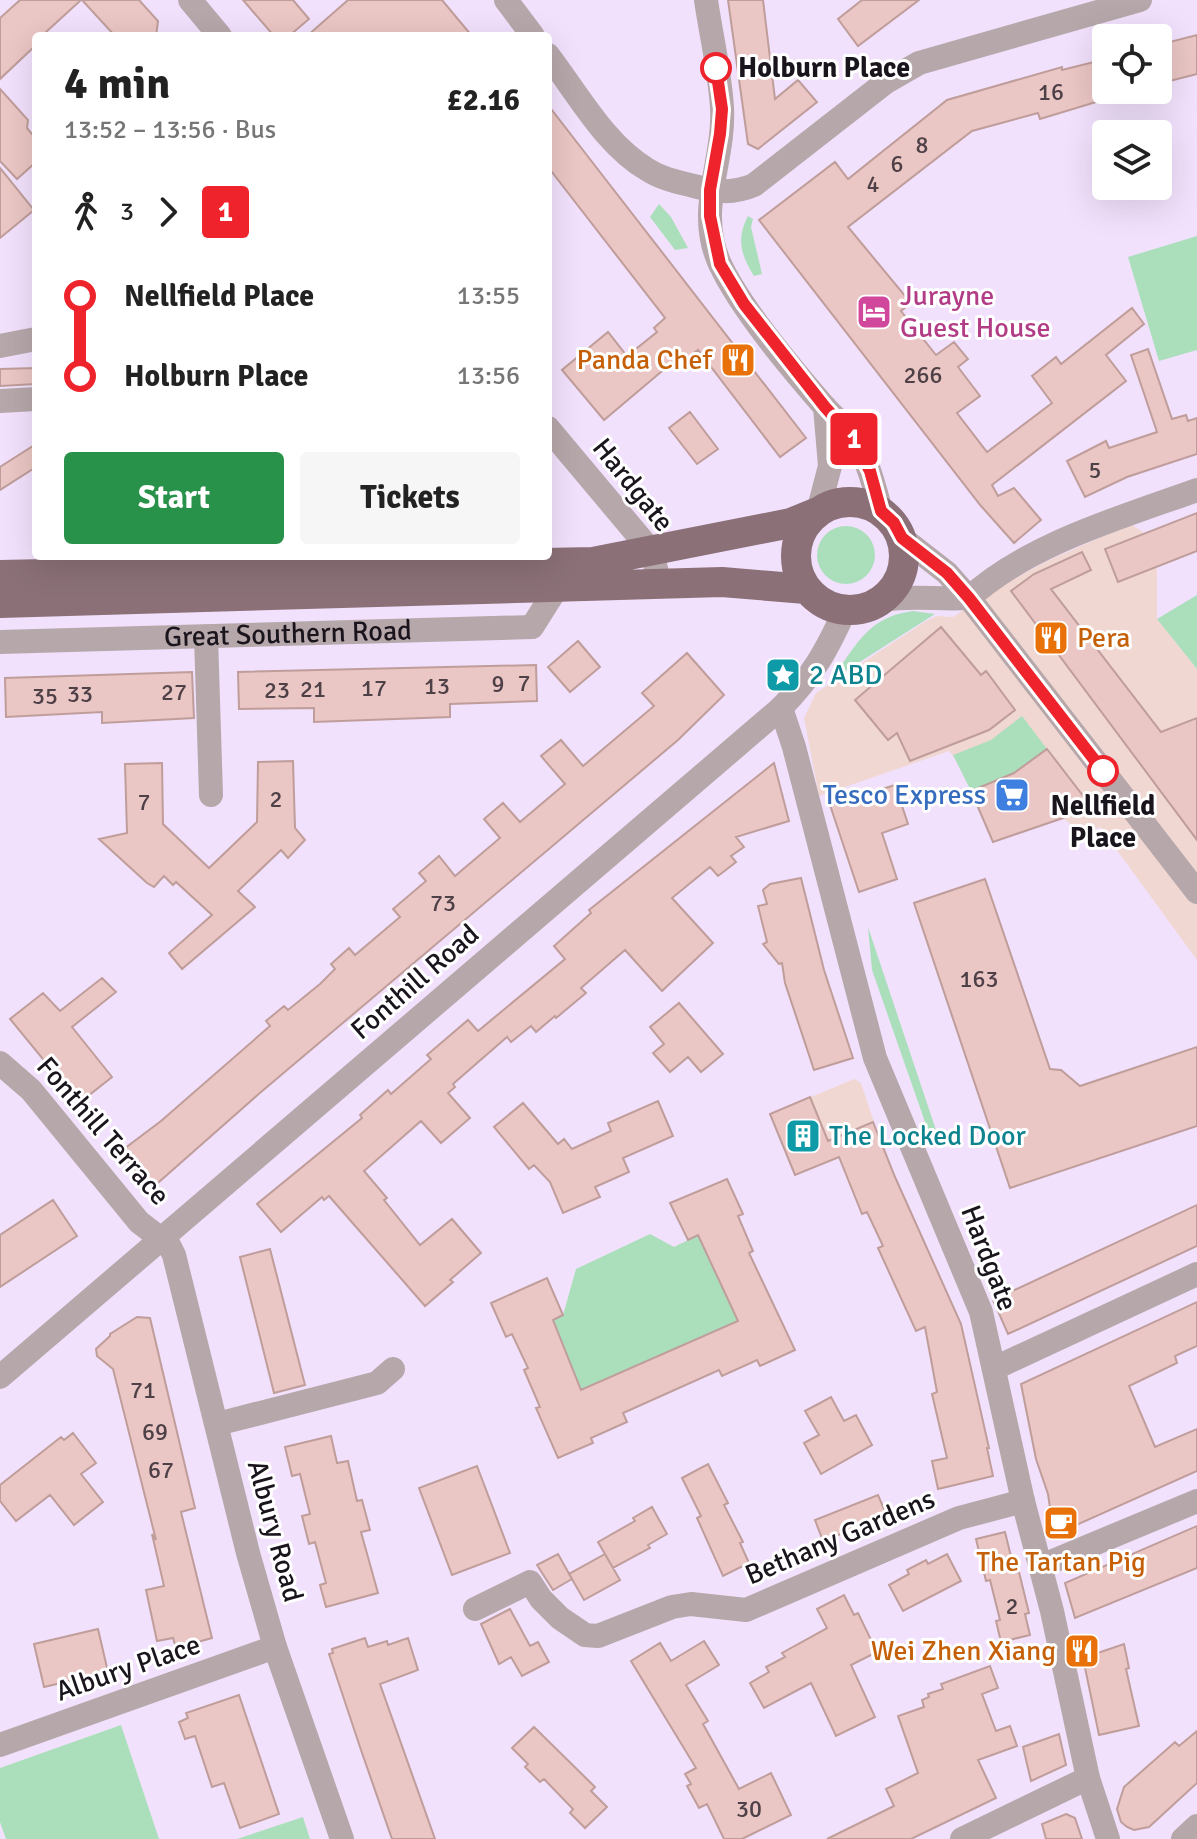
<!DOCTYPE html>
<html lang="en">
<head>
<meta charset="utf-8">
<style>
  :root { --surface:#fff; --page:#f6f6f6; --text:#222; --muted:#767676; --accent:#29924a }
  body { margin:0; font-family:Signika,sans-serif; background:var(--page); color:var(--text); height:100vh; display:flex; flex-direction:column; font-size:30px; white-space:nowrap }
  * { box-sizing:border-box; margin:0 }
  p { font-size:26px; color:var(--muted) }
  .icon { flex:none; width:44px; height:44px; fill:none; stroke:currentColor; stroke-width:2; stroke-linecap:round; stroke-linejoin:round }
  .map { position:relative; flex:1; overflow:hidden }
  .details { position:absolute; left:32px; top:32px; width:520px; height:528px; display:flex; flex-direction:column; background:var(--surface); border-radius:8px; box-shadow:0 8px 32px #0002 }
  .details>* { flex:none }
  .badge { padding:0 16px; border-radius:6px; font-size:28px; line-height:52px }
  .tools { position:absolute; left:1092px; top:24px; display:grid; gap:16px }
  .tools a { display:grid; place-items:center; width:80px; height:80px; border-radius:8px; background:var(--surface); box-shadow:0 8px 32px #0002; font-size:40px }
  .map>.badge { position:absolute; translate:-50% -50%; box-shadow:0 0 0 4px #fff }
  .legs { display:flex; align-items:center; gap:12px; height:88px; padding:0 32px; font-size:26px }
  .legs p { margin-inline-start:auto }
  .headline { display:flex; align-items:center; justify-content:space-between; height:136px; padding:0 32px }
  h1 { font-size:44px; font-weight:700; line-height:60px }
  .action { display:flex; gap:16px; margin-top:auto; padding:16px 32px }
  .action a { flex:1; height:92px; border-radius:8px; background:var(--accent); color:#fff; font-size:32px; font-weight:700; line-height:92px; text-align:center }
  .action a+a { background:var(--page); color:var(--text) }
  ul { padding:0 32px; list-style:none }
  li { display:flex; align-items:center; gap:28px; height:80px; font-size:30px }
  li i { display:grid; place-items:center; width:12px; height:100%; margin:0 10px; background:currentColor }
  li i::after { content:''; width:20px; height:20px; margin:-10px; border:6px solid; border-radius:50%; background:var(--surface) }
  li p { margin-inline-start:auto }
  li:first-child i { background:linear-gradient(#0000 50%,currentColor 0) }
  li:last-child i { background:linear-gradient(currentColor 50%,#0000 0) }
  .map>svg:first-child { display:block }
  .commercial { fill:#f1d7d2 }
  .green { fill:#abdfbc }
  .building { fill:#eac6c4; stroke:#bf9d9a; stroke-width:2 }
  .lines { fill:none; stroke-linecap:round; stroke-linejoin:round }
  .minor { stroke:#b6a7aa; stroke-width:24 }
  .major { stroke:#8b7077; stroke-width:30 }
  .line-1-casing { stroke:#fff; stroke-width:18 }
  .line-1 { stroke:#ee232c; stroke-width:12 }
  .stop-1-dot { fill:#fff; stroke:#ee232c; stroke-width:4 }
  .labels { text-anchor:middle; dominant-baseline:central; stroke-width:6; stroke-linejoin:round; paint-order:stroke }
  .number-label { font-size:24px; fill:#4e4047 }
  .stop-label { font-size:28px; font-weight:bold; fill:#1a141d; stroke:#fff; text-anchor:start }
  .hotel-label { font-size:28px; fill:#b23c85; stroke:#fff; text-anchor:start }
  .food-label { font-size:28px; fill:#c56008; stroke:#fff; text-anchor:end }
  .street-label { font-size:28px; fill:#1a141d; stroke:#fff }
  .culture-label { font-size:28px; fill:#0d838f; stroke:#fff; text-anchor:start }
  .shop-label { font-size:28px; fill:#366cbe; stroke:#fff; text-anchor:end }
</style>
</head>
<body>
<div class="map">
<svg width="1197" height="1839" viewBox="0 0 1197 1839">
  <rect width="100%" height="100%" fill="#f2e1fc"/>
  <!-- commercial -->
  <path class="commercial" d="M1131,524L1144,533L1157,567V619L1197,669V960L1100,827L1083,834L1063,818L993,842L959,763L949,751L819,796L804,718L816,693L926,621L937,616L953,617L994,590L1047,561Z
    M854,1079L861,1083L880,1140L795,1175L770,1114Z"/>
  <!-- green -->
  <path class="green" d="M659,204L671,217L688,248L675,250L650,217Z
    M748,216L753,219L751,227L762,274L754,276C741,255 736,239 748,216Z
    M1197,236V350L1159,361L1128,257Z
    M817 555a29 29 0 1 1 58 0a29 29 0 1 1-58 0Z
    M1197,595V669L1157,619Z
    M913,611L935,614L830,681C856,647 866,617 913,611Z
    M1022,716L1047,749L1014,773L971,791L953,755L991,740Z
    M868,927L940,1142L933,1145L872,970Z
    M650,1234L674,1247L698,1235L740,1320L608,1378L573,1396L564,1352L566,1351L553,1320L563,1315L576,1269Z
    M121,1725L159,1839H6L0,1822V1768Z
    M303,1817L310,1839H237Z"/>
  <!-- building -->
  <path class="building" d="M20,0H81L46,32V36H36V45L0,79V18Z
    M82,0H139L158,21L156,36H115Z
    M243,0H293L309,19L289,36H274Z
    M348,0H442L472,36H307Z
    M728,0H763L775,99L798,80L817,102L758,149L748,144Z
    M862,0H919L858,46L838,19Z
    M1197,35V74L1158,84V45Z
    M1106,59V99L1040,119L1038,113L972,131L848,227L911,303L901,311L936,355L954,342L968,359L958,367L980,396L957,413L987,452L1052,403L1032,376L1056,357L1061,364L1132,308L1144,324L1106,355L1126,381L992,485L998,496L1014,488L1041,520L1014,543L981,506L759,220L835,162L848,179L947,100L1062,67V70Z
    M0,89L28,120L27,128L36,139V162L17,179L0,161Z
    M548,105L806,438L780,457L698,350L677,365L674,361L604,420L562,370L608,332L627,356L657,332L654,328L665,318L548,167Z
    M0,168L34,210L0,238Z
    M1148,349L1172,419L1186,415L1188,421L1197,418V454L1127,477L1085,497L1067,461L1106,441L1109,448L1157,432L1131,355Z
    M36,368V384L0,386V369Z
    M690,412L718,449L697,464L669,428Z
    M36,444V467L0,490V467Z
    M1197,513V551L1118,582L1105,549Z
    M1082,552L1091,570L1051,589L1161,732L1197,718V840L1011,591L1034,574Z
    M941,627L981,675L986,671L1015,710L989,730L910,761L897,733L888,740L855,700Z
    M578,641L600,667L570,692L548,667Z
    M687,653L724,695L678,740L261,1092L151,1189L120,1152L161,1121L270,1026L266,1021L284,1006L288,1010L320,984L335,969L331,964L349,948L355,955L400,917L393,909L426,881L419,873L439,856L455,876L500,838L484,819L503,803L520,822L565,784L541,756L561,740L583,766L654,706L642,693Z
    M536,665L537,701L450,704V717L314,722V708L239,709L238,672Z
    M192,672L194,718L102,723V712L6,717L5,678Z
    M1047,749L1087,801L1063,818L993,842L971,791L1014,773Z
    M293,761L295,828L305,840L288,858L281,850L238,891L255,907L182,969L169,953L212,915L176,882L173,885L164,876L154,887L147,883L99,839L127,833L125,764L162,763L163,824L209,868L257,822L258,762Z
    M774,763L789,821L736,837L744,847L731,856L736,862L718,876L710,867L672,898L713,943L662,991L625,950L581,988L586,993L556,1018L555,1016L536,1032L531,1026L511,1042L507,1037L453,1084L455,1087L448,1093L470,1118L441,1143L421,1121L364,1171L387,1198L384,1200L420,1245L452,1219L481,1253L450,1280L453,1282L425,1306L329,1196L324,1200L322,1197L281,1232L257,1204L362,1118L360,1115L388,1090L391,1094L431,1059L427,1055L468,1020L478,1031L565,959L554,946L591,913L589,910Z
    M895,785L908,824L882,833L897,879L859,892L830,805Z
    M801,878L824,970L853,1058L814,1070L785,983L782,963L779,964L763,944L767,942L758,906L767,904L763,890L770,884Z
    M985,879L1050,1069L1061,1070L1080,1086L1197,1047V1126L1010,1188L914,903Z
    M102,978L116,992L72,1027L112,1077L79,1103L10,1019L43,993L60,1011Z
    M679,1003L723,1054L701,1072L688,1057L670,1072L653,1053L664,1044L650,1027Z
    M810,1097L828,1141L873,1122L895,1177L961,1324L989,1448H987L993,1476L938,1489L932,1461L947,1458L932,1394L937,1392L925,1327L916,1331L878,1248L883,1246L867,1212L862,1214L839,1157L795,1175L770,1114Z
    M658,1101L673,1136L623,1158L629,1172L595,1187L600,1197L563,1213L550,1182L534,1165L529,1169L494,1127L523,1103L558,1144L564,1139L572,1149L611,1131L608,1123Z
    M727,1179L743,1214L738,1216L753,1251L749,1253L795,1350L760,1366L757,1360L722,1376L719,1370L623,1413L627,1422L591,1438L593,1443L558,1458L536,1408L540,1407L524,1370L528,1368L512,1334L506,1337L491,1303L547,1278L563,1315L553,1320L581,1390L738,1321L698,1235L688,1240L670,1203Z
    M53,1200L77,1236L0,1287V1235Z
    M1197,1205V1246L1008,1334L993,1300Z
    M270,1249L305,1385L274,1393L240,1257Z
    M1197,1302V1346L1175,1356L1177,1363L1129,1386L1155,1447L1197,1429V1471L1054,1535L1048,1494L1036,1459L1021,1384Z
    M137,1317L150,1318L195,1508L181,1512L212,1638L176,1648L173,1638L157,1641L146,1590L164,1586L152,1534L156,1540L113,1369L97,1356L96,1349L110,1336V1334Z
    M831,1397L844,1421L856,1415L872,1445L821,1474L804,1443L819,1435L805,1411Z
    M73,1433L96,1463L81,1474L103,1502L74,1525L50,1495L16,1521L0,1501V1485L61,1437L64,1440Z
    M331,1436L337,1463L348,1461L357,1501L362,1500L370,1530L361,1532L378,1593L326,1607L320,1585L326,1583L315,1542L309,1544L302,1516L310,1514L300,1474L292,1476L285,1447Z
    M708,1464L728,1503L724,1505L743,1542L740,1543L749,1563L723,1576L697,1518L701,1516L682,1478Z
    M477,1466L510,1553L452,1575L419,1488Z
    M878,1495L887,1516L823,1541L815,1520Z
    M652,1507L667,1534L648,1545L650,1548L613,1568L598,1542L635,1521L633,1518Z
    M1197,1526V1568L1075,1618L1065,1583Z
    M1005,1532L1015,1573L1019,1572L1029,1613L1025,1614L1030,1635L1001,1642L996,1621L1000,1620L990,1580L986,1581L976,1539Z
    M558,1554L572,1579L553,1590L537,1565Z
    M605,1554L620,1580L584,1600L569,1574Z
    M947,1554L961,1581L903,1611L889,1585L909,1574L907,1570L926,1560L928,1564Z
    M844,1595L854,1615L858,1613L877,1652L851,1665L875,1717L836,1736L811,1683L764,1708L750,1683L769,1672L766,1667L785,1657L782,1653L827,1628L817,1609Z
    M510,1609L530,1646L538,1642L549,1662L522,1676L511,1657L499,1664L481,1624Z
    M98,1629L108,1672L44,1687L34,1644Z
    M365,1638L368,1647L387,1641L388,1645L408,1638L418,1670L380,1684L435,1839H392L361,1750L329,1654L333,1653L332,1649Z
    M704,1641L719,1665L686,1685L708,1721L703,1724L739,1789L771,1773L791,1815L742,1839H724L707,1804L699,1808L687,1786L691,1784L685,1774L696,1768L631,1661L660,1643L671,1661Z
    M1124,1644L1129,1668L1126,1669L1139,1726L1099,1735L1083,1658Z
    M990,1666L998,1688L982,1694L996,1731L1010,1726L1017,1746L978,1760L996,1798L911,1839H827L894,1806L886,1789L918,1773L898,1716L924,1707L922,1700L929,1697L928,1694L943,1689L941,1684Z
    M239,1695L279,1814L240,1828L224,1783L212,1787L195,1736L185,1739L179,1722L188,1718L186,1713Z
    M534,1727L595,1787L591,1791L607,1807L585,1828L570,1813L573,1809L544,1779L540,1782L525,1767L528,1764L512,1748Z
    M1197,1731V1783L1149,1827L1134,1830L1127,1827L1121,1822L1117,1809L1124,1787L1175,1742L1179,1746Z
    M1059,1734L1066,1765L1031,1781L1023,1747Z
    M1066,1814L1075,1818L1082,1839H1046L1042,1824Z"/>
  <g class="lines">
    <!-- minor -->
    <g class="minor">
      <path d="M190,0L220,36"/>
      <path d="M506,0L533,36"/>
      <path d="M706,0C711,35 720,72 722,108C725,162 695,210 720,264C741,309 791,368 824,406C834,417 845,426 853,438C868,459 874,486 881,511"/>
      <path d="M548,55C578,94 605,145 648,170C662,179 678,182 694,186C716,192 733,194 754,185L886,82L919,63L1140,0"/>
      <path d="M0,346L36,339"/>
      <path d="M0,401L36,399"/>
      <path d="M548,428L652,552L660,585"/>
      <path d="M818,512L830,466L825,407"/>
      <path d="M902,538L947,573L969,598L1197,892"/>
      <path d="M969,598C1028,544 1122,517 1197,490"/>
      <path d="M883,600C912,595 940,600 969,598"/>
      <path d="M206,637L211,795"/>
      <path id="s1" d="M0,642L532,627L556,589"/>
      <path d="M781,708L794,747L875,1058L981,1312L1023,1501L1052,1611L1088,1778L1108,1839"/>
      <path d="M0,1063L31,1090L139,1222L169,1245L174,1255L248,1553L275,1647L342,1839"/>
      <path d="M995,1368L1197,1274"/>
      <path d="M0,1377L781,708C813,675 826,652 845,610"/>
      <path d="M217,1424L377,1383L393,1369"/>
      <path d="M1041,1566L1197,1501"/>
      <path d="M475,1609L530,1582L541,1599L560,1618L585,1635L598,1636L672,1607L691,1604L746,1610L959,1518L1023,1501"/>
      <path d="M0,1745L275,1647"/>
      <path d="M962,1839L1088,1778"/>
      <path d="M1183,1839L1197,1826"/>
    </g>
    <!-- major -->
    <path class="major" d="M796 556a54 54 0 1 1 108 0a54 54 0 1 1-108 0Z
      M0,575L593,562L791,523L818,512
      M0,603L722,582L806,589"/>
  </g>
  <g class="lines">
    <defs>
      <path id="line-1" d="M716,68L722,109L720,134L710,190V216L720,264L744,304L825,407L852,437L870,471L881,511L894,523L902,538L947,573L969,598L1103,771"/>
    </defs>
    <!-- line-1 casing -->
    <use href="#line-1" class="line-1-casing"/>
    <!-- line-1 -->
    <use href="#line-1" class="line-1"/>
  </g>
  <!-- icons -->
  <defs>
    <symbol id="hotel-square" viewBox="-11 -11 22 22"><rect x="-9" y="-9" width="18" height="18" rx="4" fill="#d1479c" stroke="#fff"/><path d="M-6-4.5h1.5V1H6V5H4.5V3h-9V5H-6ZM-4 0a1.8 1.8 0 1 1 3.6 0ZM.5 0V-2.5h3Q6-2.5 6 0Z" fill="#fff"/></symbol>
    <symbol id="restaurant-square" viewBox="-11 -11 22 22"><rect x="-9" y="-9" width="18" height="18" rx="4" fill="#e8710a" stroke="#fff"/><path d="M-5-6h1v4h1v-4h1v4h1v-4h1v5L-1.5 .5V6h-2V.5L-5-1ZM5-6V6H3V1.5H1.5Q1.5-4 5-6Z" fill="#fff"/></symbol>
    <symbol id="sight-square" viewBox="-11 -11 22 22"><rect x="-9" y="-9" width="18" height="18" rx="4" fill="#0f9aa8" stroke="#fff"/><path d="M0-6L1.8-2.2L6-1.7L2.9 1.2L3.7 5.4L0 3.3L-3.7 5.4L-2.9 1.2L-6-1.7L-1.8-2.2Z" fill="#fff"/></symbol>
    <symbol id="supermarket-square" viewBox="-11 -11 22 22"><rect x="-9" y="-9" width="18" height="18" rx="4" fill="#3f7fe0" stroke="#fff"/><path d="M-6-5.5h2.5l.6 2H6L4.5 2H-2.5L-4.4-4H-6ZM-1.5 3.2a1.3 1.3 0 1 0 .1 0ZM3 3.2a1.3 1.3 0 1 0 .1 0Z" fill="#fff"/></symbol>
    <symbol id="building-square" viewBox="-11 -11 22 22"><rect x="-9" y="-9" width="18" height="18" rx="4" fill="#0f9aa8" stroke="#fff"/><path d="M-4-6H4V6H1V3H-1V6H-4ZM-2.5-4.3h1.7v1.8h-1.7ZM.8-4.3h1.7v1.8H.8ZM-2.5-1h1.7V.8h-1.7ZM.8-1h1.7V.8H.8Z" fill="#fff"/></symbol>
    <symbol id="cafe-square" viewBox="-11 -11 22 22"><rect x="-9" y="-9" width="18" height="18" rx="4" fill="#e8710a" stroke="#fff"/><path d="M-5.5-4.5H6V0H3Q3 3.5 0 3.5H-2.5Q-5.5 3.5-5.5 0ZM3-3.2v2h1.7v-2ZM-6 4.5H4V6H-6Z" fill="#fff"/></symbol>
  </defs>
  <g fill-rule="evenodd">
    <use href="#hotel-square" x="854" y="292" width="40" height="40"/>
    <use href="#restaurant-square" x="718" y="340" width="40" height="40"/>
    <use href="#restaurant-square" x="1031" y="618" width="40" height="40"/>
    <use href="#sight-square" x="763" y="655" width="40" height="40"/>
    <use href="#supermarket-square" x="992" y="775" width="40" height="40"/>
    <use href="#building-square" x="783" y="1116" width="40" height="40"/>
    <use href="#cafe-square" x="1041" y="1503" width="40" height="40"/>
    <use href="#restaurant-square" x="1062" y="1631" width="40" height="40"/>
  </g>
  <!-- markers -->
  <g class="stop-1-dot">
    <circle cx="716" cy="68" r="14"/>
    <circle cx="1103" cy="771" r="14"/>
  </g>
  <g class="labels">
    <!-- number labels -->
    <g class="number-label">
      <text x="1051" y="92">16</text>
      <text x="922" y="145">8</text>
      <text x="897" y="164">6</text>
      <text x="873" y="184">4</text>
      <text x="923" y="375">266</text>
      <text x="1095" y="470">5</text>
      <text x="524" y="683">7</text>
      <text x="498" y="684">9</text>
      <text x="437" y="686">13</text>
      <text x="374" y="688">17</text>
      <text x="313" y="689">21</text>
      <text x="277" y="690">23</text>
      <text x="174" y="692">27</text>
      <text x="80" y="694">33</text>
      <text x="45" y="696">35</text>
      <text x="276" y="799">2</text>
      <text x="144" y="802">7</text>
      <text x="443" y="903">73</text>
      <text x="979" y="979">163</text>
      <text x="143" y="1390">71</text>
      <text x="155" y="1432">69</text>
      <text x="161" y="1470">67</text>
      <text x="1012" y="1606">2</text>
      <text x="749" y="1809">30</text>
    </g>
    <!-- stop labels -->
    <g class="stop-label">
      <text x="738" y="68">Holburn Place</text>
      <text x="1103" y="806" text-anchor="middle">Nellfield<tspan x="1103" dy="32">Place</tspan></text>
    </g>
    <!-- hotel labels -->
    <g class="hotel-label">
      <text x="900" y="296">Jurayne<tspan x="900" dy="32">Guest House</tspan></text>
    </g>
    <!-- food labels -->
    <g class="food-label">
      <text x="712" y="360">Panda Chef</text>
      <text x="1077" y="638" text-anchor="start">Pera</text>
      <text x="1061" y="1562" text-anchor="middle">The Tartan Pig</text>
      <text x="1056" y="1651">Wei Zhen Xiang</text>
    </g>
    <!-- street labels -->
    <g class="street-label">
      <text transform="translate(633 485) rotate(51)">Hardgate</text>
      <text stroke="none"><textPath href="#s1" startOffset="288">Great Southern Road</textPath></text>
      <text transform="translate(415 982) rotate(-41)">Fonthill Road</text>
      <text transform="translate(103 1131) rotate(49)">Fonthill Terrace</text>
      <text transform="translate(989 1258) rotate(69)">Hardgate</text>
      <text transform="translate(275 1531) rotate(75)">Albury Road</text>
      <text transform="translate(840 1537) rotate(-23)">Bethany Gardens</text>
      <text transform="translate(128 1668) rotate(-19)">Albury Place</text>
    </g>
    <!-- culture labels -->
    <g class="culture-label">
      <text x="809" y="675">2 ABD</text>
      <text x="829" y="1136">The Locked Door</text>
    </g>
    <!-- shop labels -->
    <g class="shop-label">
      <text x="986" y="795">Tesco Express</text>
    </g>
  </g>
</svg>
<div class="tools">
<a><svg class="icon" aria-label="locate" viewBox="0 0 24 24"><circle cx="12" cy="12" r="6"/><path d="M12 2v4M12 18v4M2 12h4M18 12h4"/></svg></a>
<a><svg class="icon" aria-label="layers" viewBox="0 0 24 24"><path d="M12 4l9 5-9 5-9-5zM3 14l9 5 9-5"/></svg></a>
</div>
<b class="badge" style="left:854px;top:439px;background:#ee232c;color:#fff">1</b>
<section class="details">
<div class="headline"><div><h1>4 min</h1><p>13:52 – 13:56 · Bus</p></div><b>£2.16</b></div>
<div class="legs"><svg class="icon" aria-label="walk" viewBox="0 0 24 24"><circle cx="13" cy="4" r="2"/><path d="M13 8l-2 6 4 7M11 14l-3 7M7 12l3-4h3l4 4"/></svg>3<svg class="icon" aria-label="forward" viewBox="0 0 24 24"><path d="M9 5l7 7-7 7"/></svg><b class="badge" style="background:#ee232c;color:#fff">1</b></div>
<ul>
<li><i style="color:#ee232c"></i><b>Nellfield Place</b><p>13:55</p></li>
<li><i style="color:#ee232c"></i><b>Holburn Place</b><p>13:56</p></li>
</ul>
<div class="action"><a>Start</a><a>Tickets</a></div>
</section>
</div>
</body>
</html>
